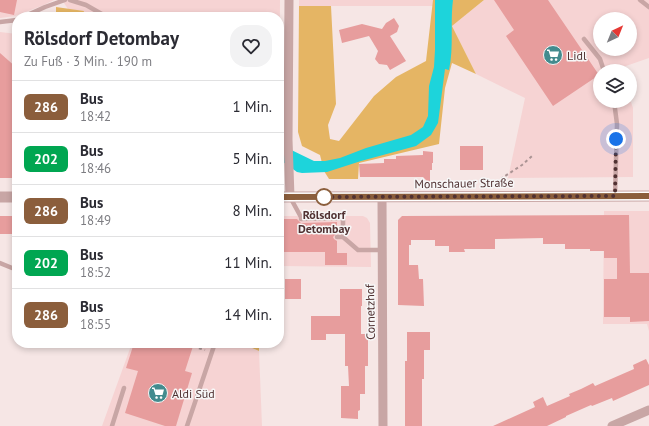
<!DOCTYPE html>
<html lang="de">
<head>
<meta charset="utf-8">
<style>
  :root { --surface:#fff; --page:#f2f2f3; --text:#2b2b33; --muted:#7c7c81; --line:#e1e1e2 }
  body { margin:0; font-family:"PT Sans",sans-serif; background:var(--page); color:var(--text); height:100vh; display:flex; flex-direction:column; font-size:15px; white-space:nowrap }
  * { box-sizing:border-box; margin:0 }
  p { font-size:13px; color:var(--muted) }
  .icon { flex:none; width:22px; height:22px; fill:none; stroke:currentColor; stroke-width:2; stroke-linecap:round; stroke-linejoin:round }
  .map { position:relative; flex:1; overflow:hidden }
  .side { position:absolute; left:12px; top:12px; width:272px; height:336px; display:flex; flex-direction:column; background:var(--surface); border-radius:16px; box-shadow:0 2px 6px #0003 }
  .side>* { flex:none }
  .badge { padding:0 8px; border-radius:6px; font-size:14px; line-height:26px }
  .needle { width:26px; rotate:43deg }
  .controls { position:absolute; left:593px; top:12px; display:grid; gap:8px }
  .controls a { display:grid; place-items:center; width:44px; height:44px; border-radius:50%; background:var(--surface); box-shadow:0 2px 6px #0003; font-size:20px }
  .you { position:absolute; width:20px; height:20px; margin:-10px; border:3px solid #fff; border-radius:50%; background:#1a73e8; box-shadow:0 0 0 6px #1a73e833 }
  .map>.badge { position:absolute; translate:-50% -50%; box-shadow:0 0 0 2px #fff }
  .round { display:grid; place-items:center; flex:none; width:42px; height:42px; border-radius:16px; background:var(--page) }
  .headline { display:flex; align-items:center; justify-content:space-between; height:68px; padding:0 12px }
  h1 { font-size:19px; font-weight:700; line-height:30px }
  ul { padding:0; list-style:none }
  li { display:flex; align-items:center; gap:12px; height:52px; padding:0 12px; border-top:1px solid var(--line) }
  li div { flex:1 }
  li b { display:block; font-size:15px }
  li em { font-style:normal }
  li .badge { min-width:44px; font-weight:700; text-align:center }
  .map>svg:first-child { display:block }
  .built { fill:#f6d3d3; fill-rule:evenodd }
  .green { fill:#e5b564 }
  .water { fill:#1dd4db }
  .building { fill:#e79d9d }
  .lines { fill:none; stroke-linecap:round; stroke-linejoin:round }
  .path { stroke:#aa9393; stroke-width:2; stroke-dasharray:3 3; stroke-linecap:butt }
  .service { stroke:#c8a6a5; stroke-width:4.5 }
  .minor { stroke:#c8a6a5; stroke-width:9 }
  .tertiary { stroke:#c8a6a5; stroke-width:11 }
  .line-casing { stroke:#fff; stroke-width:9 }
  .line { stroke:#8b5e3c; stroke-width:6 }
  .walk { stroke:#503132; stroke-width:4; stroke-dasharray:0 7.2 }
  .stop-dot { fill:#fff; stroke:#8b5e3c; stroke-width:2 }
  .labels { text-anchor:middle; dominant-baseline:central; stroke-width:3; stroke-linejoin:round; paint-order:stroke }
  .poi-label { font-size:12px; fill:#503132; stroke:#f7f7f7; text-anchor:start }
  .street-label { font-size:12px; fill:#503132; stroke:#f7f7f7 }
  .stop-label { font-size:12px; font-weight:bold; fill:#503132; stroke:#f7f7f7 }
</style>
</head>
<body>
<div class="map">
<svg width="649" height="426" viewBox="0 0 649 426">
  <rect width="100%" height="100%" fill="#f6e6e5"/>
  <!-- built -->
  <path class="built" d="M0,0H54L44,5L15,16L0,18Z
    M62,0H280L279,137V17H82L83,11L68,9Z
    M299,0H433V6H299Z
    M484,0H649V58L620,68V71H600V101H630V99L633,108V177L508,178L525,98L476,74L452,26ZM600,19H630V49H600Z
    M0,32L17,34V87L0,106Z
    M604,211H649V331L647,324H603Z
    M279,216H363L367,218L370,223L371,267L279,266Z
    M132,343H241L259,351L262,426H102Z"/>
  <!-- green -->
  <path class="green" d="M433,0H484L452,26L476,74L452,63L445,88L439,144L359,163L358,179H329L324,171L320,155L302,146L298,132L299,6H331L336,104L328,125L330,139L339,141L374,96L396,77L426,61Z
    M56,7L84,11L82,17H56Z
    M241,343H259V351Z"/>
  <!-- water -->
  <path class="water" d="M435,0H453C450,23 454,47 449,70L445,69L438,123L431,135L416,146L361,161L327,172L302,173L297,172L279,159V144L314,161H325L340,158L366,148L411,135L423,127L428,116L429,86L434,67L435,50Z
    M43,14H65L68,17H38Z"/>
  <!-- building -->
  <path class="building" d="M0,0H17L14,15L0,12Z
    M494,0H548L599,75L553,106L506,36L514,30Z
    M394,18L399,26L397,32L390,36L406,61L390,70L387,65L379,64L375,59L378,51L369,36L342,43L339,30L362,24L382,29L386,23Z
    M0,53L17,68V178H0Z
    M460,146H483V170H460Z
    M423,151L433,152V163H432V170H430V184L423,177H360L359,164L384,163V159H396V156L423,155Z
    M629,215L630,273H649V321L630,322V317H604V279H617V258H604V251H590V249H565V244H543V238L495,239V249H464L465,252H449V246H435V240H411V245H409V265H418L419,279H423L424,306L398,305V220L402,216Z
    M0,216H17V234H0Z
    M279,219H297L301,223L337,222V233L333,237L334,239L337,241V253H347V265H325V252H279Z
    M285,279H301V299H285Z
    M340,289H362V306H361V334H368V366H365V394H360V410L358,411V419L341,418V386H349L348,366H345V334H326V340H311V316H340Z
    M407,332H430V350H424V379H422V426H405V361H407Z
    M134,343L145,346L146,343H194L185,371L192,373L176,426H165L125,413L138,371L126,368Z
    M646,359L649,365V385L613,401L612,398L592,406L591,405L566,416V417L547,426H493L535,407L533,402L543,397L547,406L570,396L569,394L581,389L593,383L595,386L634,369L633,365Z"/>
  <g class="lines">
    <!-- path -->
    <path class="path" d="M502,186V178L522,165L532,156
      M199,343L198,348L205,350"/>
    <!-- service -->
    <path class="service" d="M70,0L86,5L107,17
      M640,0L649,7
      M23,17L45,7L65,0
      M0,22L17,20
      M584,39L600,59L604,71
      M614,101L617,124L615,196
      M290,197L302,219
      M301,219L343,218V237
      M337,237H343L358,250H382
      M0,263L17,270
      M112,426L124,388
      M187,426L215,343"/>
    <!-- minor -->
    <path class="minor" d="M289,0L288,140L290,197
      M382,197L383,426
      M612,426L649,410"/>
    <!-- tertiary -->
    <path class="tertiary" d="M0,197H17
      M279,197L649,196"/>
  </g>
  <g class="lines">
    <defs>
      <path id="line" d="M279,197L649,196"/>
    </defs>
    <!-- line casing -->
    <use href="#line" class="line-casing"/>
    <!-- line -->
    <use href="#line" class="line"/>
    <!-- walk -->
    <path class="walk" d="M324,197H321L615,196L616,139"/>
  </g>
  <!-- icons -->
  <defs>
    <symbol id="supermarket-disc" viewBox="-11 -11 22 22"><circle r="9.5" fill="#438b8e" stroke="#f7f7f7"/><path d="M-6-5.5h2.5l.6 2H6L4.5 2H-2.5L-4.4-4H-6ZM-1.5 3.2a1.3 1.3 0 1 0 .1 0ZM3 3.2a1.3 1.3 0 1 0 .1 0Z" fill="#fff"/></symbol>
  </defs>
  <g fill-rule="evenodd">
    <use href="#supermarket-disc" x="542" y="44" width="22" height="22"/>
    <use href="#supermarket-disc" x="147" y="382" width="22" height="22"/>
  </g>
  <!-- markers -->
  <circle class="stop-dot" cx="324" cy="197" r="8"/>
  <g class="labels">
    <!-- poi labels -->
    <g class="poi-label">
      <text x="567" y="55">Lidl</text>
      <text x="172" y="393">Aldi Süd</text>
    </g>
    <!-- street labels -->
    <g class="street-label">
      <text transform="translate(464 183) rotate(-1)">Monschauer Straße</text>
      <text transform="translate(370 312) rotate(-91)">Cornetzhof</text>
    </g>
    <!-- stop labels -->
    <g class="stop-label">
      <text x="324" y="214">Rölsdorf<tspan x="324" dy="14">Detombay</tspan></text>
    </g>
  </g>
</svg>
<div class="controls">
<a><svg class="needle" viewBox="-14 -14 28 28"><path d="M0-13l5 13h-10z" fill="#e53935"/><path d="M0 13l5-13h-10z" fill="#7c7c81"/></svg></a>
<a><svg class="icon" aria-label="layers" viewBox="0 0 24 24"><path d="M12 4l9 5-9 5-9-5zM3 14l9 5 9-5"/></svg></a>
</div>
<div class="you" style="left:616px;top:139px"></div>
<section class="side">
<div class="headline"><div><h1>Rölsdorf Detombay</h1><p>Zu Fuß · 3 Min. · 190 m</p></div><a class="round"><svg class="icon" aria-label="heart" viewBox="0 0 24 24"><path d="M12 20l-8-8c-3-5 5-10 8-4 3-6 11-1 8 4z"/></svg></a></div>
<ul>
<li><span class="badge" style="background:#8b5e3c;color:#fff">286</span><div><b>Bus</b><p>18:42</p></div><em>1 Min.</em></li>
<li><span class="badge" style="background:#00a651;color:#fff">202</span><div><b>Bus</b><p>18:46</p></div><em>5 Min.</em></li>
<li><span class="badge" style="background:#8b5e3c;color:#fff">286</span><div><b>Bus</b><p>18:49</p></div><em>8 Min.</em></li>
<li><span class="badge" style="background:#00a651;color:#fff">202</span><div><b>Bus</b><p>18:52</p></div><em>11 Min.</em></li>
<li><span class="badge" style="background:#8b5e3c;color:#fff">286</span><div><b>Bus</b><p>18:55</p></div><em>14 Min.</em></li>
</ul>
</section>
</div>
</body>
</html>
